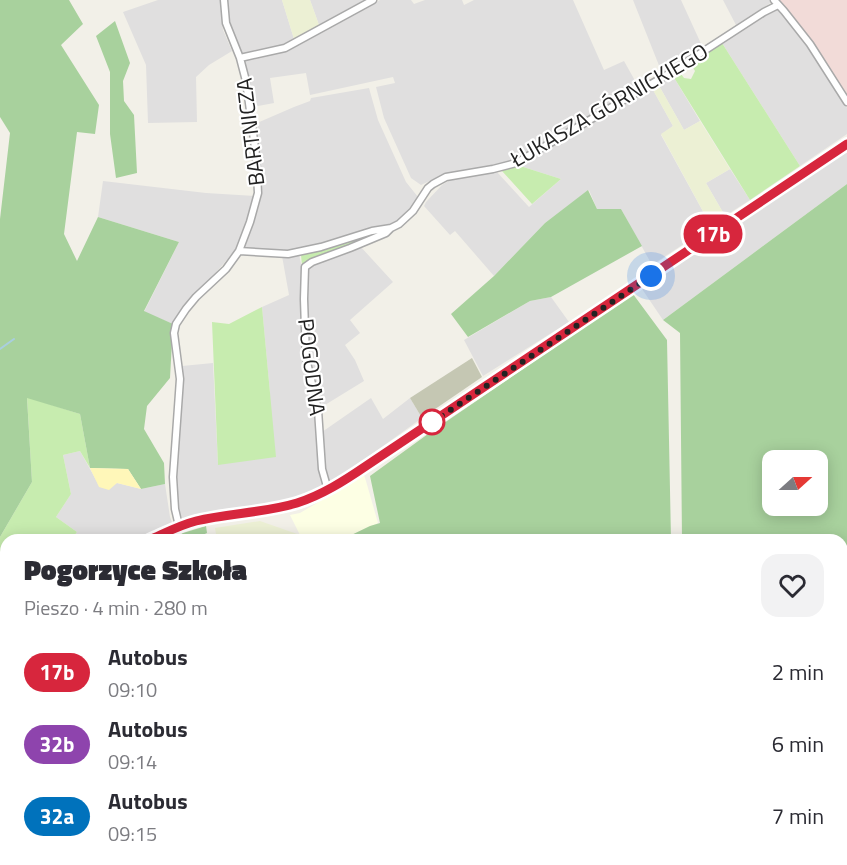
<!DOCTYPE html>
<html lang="pl">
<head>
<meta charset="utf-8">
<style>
  :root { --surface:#fff; --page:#f2f2f3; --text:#2b2b33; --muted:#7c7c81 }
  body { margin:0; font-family:"Titillium Web",sans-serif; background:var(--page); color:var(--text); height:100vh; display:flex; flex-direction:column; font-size:22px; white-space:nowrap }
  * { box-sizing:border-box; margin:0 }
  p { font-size:20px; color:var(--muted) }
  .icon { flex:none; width:33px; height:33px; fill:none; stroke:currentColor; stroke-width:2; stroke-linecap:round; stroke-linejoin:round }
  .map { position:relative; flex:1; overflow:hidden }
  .panel { position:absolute; left:0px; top:534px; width:848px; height:332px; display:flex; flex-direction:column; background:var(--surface); border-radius:18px 18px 0 0; box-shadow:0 3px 15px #0003 }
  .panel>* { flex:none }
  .badge { padding:0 12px; border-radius:20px; font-size:21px; line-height:39px }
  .needle { width:39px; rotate:69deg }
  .controls { position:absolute; left:762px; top:450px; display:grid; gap:12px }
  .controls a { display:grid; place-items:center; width:66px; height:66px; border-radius:12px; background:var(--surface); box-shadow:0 3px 15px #0003; font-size:30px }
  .you { position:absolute; width:30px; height:30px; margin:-15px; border:4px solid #fff; border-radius:50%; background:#1a73e8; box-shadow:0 0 0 9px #1a73e833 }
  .map>.badge { position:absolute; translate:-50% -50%; box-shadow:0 0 0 3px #fff }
  .round { display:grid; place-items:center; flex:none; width:63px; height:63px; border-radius:18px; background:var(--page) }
  .overview { display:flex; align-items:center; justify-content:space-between; height:102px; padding:0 24px }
  h1 { font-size:28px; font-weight:800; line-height:45px }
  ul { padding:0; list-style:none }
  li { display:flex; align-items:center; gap:18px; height:72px; padding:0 24px }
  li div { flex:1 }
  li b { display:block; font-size:22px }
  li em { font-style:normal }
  li .badge { min-width:66px; font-weight:700; text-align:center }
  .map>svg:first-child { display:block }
  .residential { fill:#e0dfdf }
  .commercial { fill:#f2dbd8 }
  .education { fill:#fdffe4 }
  .military { fill:#f3e4dc }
  .construction { fill:#c5c7b3 }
  .farmland { fill:#ecf0d4 }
  .grass { fill:#c7ecaf }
  .forest { fill:#a8d19d; fill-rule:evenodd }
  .sand { fill:#fff7b9 }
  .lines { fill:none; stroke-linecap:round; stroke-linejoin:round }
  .stream { stroke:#a9cedf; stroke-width:2 }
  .minor-casing { stroke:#a9a9a9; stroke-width:9 }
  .tertiary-casing { stroke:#a9a9a9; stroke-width:10 }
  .minor { stroke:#fff; stroke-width:6 }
  .tertiary { stroke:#fff; stroke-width:8 }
  .line-casing { stroke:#fff; stroke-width:14 }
  .line { stroke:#d7263d; stroke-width:9 }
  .walk { stroke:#222; stroke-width:6; stroke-dasharray:0 10.8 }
  .stop-dot { fill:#fff; stroke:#d7263d; stroke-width:3 }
  .labels { text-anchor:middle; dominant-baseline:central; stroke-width:4.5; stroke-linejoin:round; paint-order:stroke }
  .street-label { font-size:22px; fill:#222; stroke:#fff }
</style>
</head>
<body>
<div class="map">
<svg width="847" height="865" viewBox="0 0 847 865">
  <rect width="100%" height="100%" fill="#f2f0e8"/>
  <!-- residential -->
  <path class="residential" d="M158,0H220L223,30L232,51L209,65L196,77L197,122L148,123L146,65L123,12Z
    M227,0H282L294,39L278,48L241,56L237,47L229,21Z
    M310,0H364L319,25Z
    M380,0H411L414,4L425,0H462L464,5L474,0H573L604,70L624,61L638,86L516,160L440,176L421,185L411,178L384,118L376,87L395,83L393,77L310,95L306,73L270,78L274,103L258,106L253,103L245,60L272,53L284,52Z
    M633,0H681L703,48L662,73Z
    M723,0H770L772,2L736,25Z
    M774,9L783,11L811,48L847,108V134L800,166L722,43Z
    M673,76L700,121L684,130L658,84Z
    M369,88L378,120L406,182L418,197L409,210L397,223L290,252L246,250L244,248L259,206L262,182L257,123L294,107L310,101L311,98Z
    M652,88L673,126L661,135L711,226L652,265L621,209H597L589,190L545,223L494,276L455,231L450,235L424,206L426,202L442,185L450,180L494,171L497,172L529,207L561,179L517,165L623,105Z
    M847,150V184L663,320L642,289L777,196Z
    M730,169L750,200L725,216L706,183Z
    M103,181L206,193L255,196L239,246L204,286L194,294L181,310L173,324L144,312L179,242L98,217Z
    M360,246L393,282L350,320L360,333L345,345L355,360L364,381L320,408L308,351L306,301L309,267Z
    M299,254L303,274L305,358L318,421L323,486L295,499L183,519L178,512L176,470L183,379L182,366L213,363L218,465L270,393L262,307L289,295L282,256Z
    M551,297L569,322L483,376L464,340L530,301Z
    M371,398L383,419L410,398L422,418L329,485L326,477L322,432Z
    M80,451L100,487L117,483L141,489L165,484L170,517L173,525L142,540H71L77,532L56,517L71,494L63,455Z
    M44,860H143L142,865H44Z"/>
  <!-- commercial -->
  <path class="commercial" d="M778,0H847V98L781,4Z"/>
  <!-- education -->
  <path class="education" d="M364,475L366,481L378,523L341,540H308L300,535L290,515L300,513Z"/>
  <!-- military -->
  <path class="military" d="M484,860H557V865H487Z"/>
  <!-- construction -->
  <path class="construction" d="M472,358L482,377L422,418L410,398Z"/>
  <!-- farmland -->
  <path class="farmland" d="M282,0H310L319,25L294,39Z
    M658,84L684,130L700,121L730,169L706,183L725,216L711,226L661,134L673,126L652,88Z
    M260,521L300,535L308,540H217L215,528Z"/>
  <!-- grass -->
  <path class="grass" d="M722,43L800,166L750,200L673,76L679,71L684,78L691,79L695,71L691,64Z
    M517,165L561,179L532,204L502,171V169Z
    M384,232L302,265L301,255L371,233Z
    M262,307L276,457L218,465L212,322L229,324Z
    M27,397L80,414L90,468L80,451L63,455L71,494L56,517L77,532L71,540H6V860H13V865H0V537L32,482Z"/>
  <!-- forest -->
  <path class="forest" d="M0,0H69L83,24L61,45L99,105L95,134L77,132L64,234L77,261L98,217L179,242L144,311L173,324L170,378L147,406L144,429L164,463L165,484L141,489L128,469L90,468L80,414L27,398L32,482L0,537V219L10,133L0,117Z
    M115,21L130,63L123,81L124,101L134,115L137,173L116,178L110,134V72L96,36Z
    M847,184V865H741L737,860H842V540H682L680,333L663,320ZM772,460H818V506H772Z
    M588,190L597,209H621L642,246L551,297L530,301L468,337L451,314L494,276L545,223Z
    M633,294L667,340L671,540H341L370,526L380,523L370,476L428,434Z
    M206,526L207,533L191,540H171L183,533Z
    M162,860H484L487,865H165Z
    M557,860H720L724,865H557Z"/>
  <!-- sand -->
  <path class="sand" d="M90,468L128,469L141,489L117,483L109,490L99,487Z"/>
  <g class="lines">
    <!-- stream -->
    <path class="stream" d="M0,349L14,339"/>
    <defs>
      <path id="minor" d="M774,0L784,11L810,44L847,102
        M240,58L285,48L373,0
        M239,251L288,254L321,247L372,231L391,228L399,224L413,211L428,188L433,184L446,177L493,169L516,163L670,73L764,12L778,5
        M328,490L322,469L318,410L306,358L304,299L305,267L312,262L350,248L386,233L391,228
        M179,526L175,509L173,477L180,379L174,333L176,324L186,309L196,297L226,269L239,251L250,222L258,193L256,155L246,81L240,58L226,23L224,0
        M72,860L73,865"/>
      <path id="tertiary" d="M150,540L179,526L197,521L284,507L298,503L328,490L428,425L847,144
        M17,860V865"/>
    </defs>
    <!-- minor casing -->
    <use href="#minor" class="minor-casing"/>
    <!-- tertiary casing -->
    <use href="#tertiary" class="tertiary-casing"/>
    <!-- minor -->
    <use href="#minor" class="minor"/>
    <!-- tertiary -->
    <use href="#tertiary" class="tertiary"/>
  </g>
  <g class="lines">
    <defs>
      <path id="line" d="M149,540C165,533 180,525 196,521C229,513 264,513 297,503C322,495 344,481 366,466L847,144"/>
    </defs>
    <!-- line casing -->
    <use href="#line" class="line-casing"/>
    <!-- line -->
    <use href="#line" class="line"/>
    <!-- walk -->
    <path class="walk" d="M432,422L428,425L651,276"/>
  </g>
  <!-- markers -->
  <circle class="stop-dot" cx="432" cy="422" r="12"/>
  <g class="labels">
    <!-- street labels -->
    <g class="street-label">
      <text transform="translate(609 105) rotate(-30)">ŁUKASZA GÓRNICKIEGO</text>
      <text transform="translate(250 132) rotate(-97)">BARTNICZA</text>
      <text transform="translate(312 367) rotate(83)">POGODNA</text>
    </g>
  </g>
</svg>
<div class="controls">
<a><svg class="needle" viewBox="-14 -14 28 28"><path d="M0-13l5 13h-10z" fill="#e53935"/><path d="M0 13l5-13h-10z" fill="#7c7c81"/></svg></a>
</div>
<div class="you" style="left:651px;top:276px"></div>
<b class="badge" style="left:713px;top:234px;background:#d7263d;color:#fff">17b</b>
<section class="panel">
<div class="overview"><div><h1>Pogorzyce Szkoła</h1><p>Pieszo · 4 min · 280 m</p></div><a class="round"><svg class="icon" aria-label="heart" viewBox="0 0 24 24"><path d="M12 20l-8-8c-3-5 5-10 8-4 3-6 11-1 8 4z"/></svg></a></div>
<ul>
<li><span class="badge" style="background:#d7263d;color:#fff">17b</span><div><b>Autobus</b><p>09:10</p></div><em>2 min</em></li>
<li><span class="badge" style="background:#8e44ad;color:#fff">32b</span><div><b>Autobus</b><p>09:14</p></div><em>6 min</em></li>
<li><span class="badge" style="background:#0072bc;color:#fff">32a</span><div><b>Autobus</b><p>09:15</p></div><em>7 min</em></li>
</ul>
</section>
</div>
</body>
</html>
